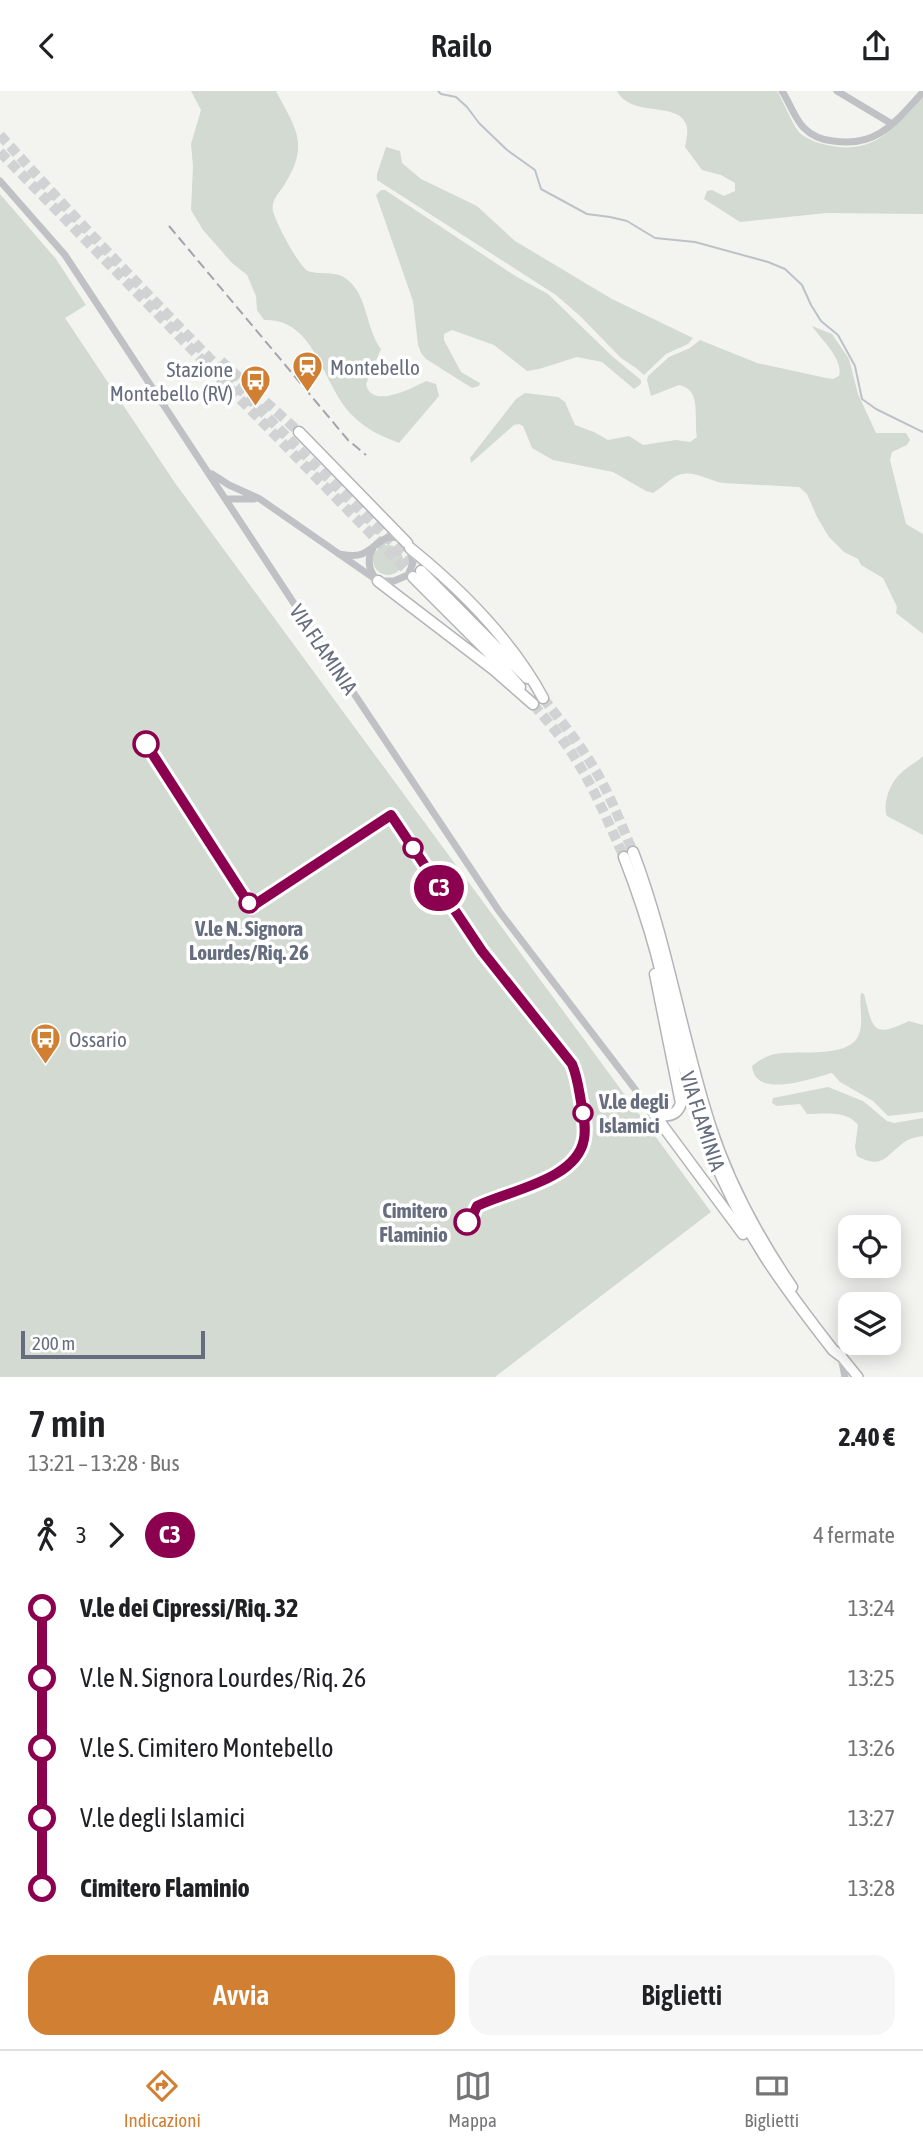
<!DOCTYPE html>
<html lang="it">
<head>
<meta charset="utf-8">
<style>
  :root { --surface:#fff; --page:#f6f6f6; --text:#202124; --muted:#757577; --line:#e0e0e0; --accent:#d17f33 }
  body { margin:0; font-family:"Asap Condensed",sans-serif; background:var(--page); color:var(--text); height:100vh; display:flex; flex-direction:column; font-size:26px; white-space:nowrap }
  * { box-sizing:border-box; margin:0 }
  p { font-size:23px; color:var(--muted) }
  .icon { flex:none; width:38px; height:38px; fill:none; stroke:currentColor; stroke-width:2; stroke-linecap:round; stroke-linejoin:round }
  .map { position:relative; height:1286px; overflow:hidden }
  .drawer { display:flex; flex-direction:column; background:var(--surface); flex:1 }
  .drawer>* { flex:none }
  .badge { padding:0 14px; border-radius:23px; font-size:24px; line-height:46px }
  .fabs { position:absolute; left:838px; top:1124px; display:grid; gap:14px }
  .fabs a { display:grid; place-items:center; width:63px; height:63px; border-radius:14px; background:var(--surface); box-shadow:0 4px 18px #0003; font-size:35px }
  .scale { position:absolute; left:21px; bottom:18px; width:184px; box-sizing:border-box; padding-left:7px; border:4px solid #666d7e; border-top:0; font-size:19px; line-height:24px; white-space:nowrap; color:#666d7e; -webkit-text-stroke:5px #fff; paint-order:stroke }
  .map>.badge { position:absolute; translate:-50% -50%; box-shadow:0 0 0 4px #fff }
  .legs { display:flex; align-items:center; gap:10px; height:77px; padding:0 28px; font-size:23px }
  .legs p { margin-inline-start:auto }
  .summary { display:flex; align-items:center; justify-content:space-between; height:119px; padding:0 28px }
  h1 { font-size:38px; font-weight:600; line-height:52px }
  .button { display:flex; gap:14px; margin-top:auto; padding:14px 28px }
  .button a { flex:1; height:80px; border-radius:21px; background:var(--accent); color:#fff; font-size:28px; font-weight:600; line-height:80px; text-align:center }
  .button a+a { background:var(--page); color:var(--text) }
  ul { padding:0 28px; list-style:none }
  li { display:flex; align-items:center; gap:24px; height:70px; font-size:26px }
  li i { display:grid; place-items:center; width:10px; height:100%; margin:0 9px; background:currentColor }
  li i::after { content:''; width:18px; height:18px; margin:-9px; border:5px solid; border-radius:50%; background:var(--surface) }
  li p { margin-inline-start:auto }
  li:first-child i { background:linear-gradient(#0000 50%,currentColor 0) }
  li:last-child i { background:linear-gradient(currentColor 50%,#0000 0) }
  header { display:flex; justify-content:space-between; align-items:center; height:91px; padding:0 28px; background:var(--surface); font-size:32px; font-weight:600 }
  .menu { display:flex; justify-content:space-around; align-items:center; height:98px; border-top:2px solid var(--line); background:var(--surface); font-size:19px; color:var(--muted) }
  .menu a { display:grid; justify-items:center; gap:4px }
  .menu .active { color:var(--accent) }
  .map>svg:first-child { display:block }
  .green { fill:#d3dad2 }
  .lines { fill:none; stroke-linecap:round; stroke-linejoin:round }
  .stream { stroke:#bcc2c8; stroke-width:2 }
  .highway-tunnel { stroke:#d0d2d4; stroke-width:10; stroke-dasharray:10 5; stroke-linecap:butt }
  .major-casing { stroke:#b3b5b9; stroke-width:12 }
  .highway-casing { stroke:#b2b4b8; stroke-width:13 }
  .minor { stroke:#c0c1c5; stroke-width:7 }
  .major { stroke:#fff; stroke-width:9 }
  .highway { stroke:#fff; stroke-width:10 }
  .rail { stroke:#a3a5ab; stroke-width:2; stroke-dasharray:10 5; stroke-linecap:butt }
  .line-1-casing { stroke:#fff; stroke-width:16 }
  .line-1 { stroke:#8b004f; stroke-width:10 }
  .stop-1-dot { fill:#fff; stroke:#8b004f; stroke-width:3.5 }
  .labels { text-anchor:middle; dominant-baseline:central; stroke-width:7; stroke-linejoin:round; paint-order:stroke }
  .poi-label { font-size:21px; fill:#666d7e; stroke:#fff; text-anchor:start }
  .street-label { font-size:21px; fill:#666d7e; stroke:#fff }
  .stop-label { font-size:21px; font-weight:bold; fill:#666d7e; stroke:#fff }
</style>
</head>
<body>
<header><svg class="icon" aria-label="back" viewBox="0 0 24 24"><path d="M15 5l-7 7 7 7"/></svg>Railo<svg class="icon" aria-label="share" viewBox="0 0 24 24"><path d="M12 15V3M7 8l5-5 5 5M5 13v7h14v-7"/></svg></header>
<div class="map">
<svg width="923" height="1286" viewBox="0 0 923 1286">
  <rect width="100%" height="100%" fill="#f3f4f0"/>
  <!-- green -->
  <path class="green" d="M191,0H276L277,2C298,41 309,55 283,96C278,103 271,110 273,120C275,130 299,176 308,180C322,185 336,178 349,190C368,207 366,238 381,258L366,293C371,319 412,297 426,290L436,293L439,305L399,352C379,344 367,339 352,324C322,294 316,227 264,229L257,219L256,205L247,184L232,172L203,139L191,119L193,75L191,53L201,19Z
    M617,0H777C783,9 794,38 801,43C810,50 821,53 832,55C876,63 896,35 923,6V123L826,122L740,131L704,108L707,100L712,99L724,105L735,100V92L721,84L702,79L685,56C686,49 689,40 686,33C677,10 631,27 617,0Z
    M386,56L400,60L402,72L421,88L477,115L515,150L612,208L693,247L688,253L666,263L644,284L636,277L621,267L580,225L556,204L377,89V83Z
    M381,99H385L517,186L548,203L613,266L641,289V293L634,298L602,271L577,266L539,278L527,280L494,254L452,239L444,243V249L461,281L480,292L479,295L472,297L426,268L421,262L418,254L413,210L376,104Z
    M0,103L56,168L86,214L65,227L175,392L711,1121L495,1286H0Z
    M812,235L832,243L849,268L858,303L876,342H906L910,349L907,354L892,361L890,369L906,433L923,443V543L896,522L897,516L883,487L861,474L858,468L844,461L829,446L817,426L807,403L799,396L724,392C708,390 692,377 676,385C668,390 661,397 653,402L646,400L613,381L553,369L532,357L523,335L519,333L514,334L471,372L470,367L516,308L525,302L558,306L565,311L575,334L594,341L608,349L629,345L643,354L676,349L690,351L697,346C693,327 703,299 679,294L651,305L647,289L648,285L669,266L690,257L700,249L757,272L826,287L833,288L839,285C844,269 821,248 812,235Z
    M373 469a15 15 0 1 1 30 0a15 15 0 1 1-30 0Z
    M923,665V744L887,725C882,713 890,692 900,683C906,676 916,672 923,665Z
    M861,902L864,903C873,938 872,948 909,930L923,934V1021L888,1025L873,1010L840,991L832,982C812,987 755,1009 752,975C758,970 763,967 771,964C793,957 853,971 860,940C863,928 859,914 861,902Z
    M828,996L863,1010L887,1030L894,1032L923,1027V1045C916,1046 907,1048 902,1053C884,1067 882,1078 857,1065L855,1056L858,1034C847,1019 824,1023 807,1023L800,1013L777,1015L772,1012L773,1007Z"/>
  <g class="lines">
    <!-- stream -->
    <path class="stream" d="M438,0L441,3L456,6L467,16L479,32L507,59L535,79L541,98L587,123L610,126L627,130L655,147L695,151L768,171L785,178L802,194L811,214L821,230L838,244L855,275L862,308L876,318L923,341"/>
    <!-- highway-tunnel -->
    <path class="highway-tunnel" d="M0,44C135,194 278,338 421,480
      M0,61L413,486
      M221,270L299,341
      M543,607C561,630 579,652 594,677C610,703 621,733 633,761
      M533,613C545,627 557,641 567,655C591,689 607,729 624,766"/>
    <defs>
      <path id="major" d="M841,1265L858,1286"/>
      <path id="highway" d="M299,341L407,452
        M410,457C462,499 511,548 543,607
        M421,480L527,587
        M413,486L499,572L520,596
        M378,490L493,578L533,613
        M633,761C667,850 681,944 710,1034C729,1093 758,1146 792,1196
        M624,766C636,797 647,829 656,862C673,928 686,997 711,1061C741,1138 783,1195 833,1259L841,1265
        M654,1023C666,1026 677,1026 681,1012L655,883
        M654,1023L743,1143"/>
    </defs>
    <!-- major casing -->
    <use href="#major" class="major-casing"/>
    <!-- highway casing -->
    <use href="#highway" class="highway-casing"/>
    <!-- minor -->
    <path class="minor" d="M782,0C790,12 794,27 804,37C812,45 822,49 833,50C878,57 896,30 923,1
      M837,0L892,33
      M0,90L65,164L295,514L499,820L654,1023
      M212,383L229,394L260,408L378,490H394L408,484L413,472L410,457
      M226,408H254
      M373,457C368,466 368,476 374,485
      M339,463C346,464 354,466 362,463C378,456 382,441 402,448
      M841,1266L845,1286"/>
    <!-- major -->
    <use href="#major" class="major"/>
    <!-- highway -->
    <use href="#highway" class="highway"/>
    <!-- rail -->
    <path class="rail" d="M169,135L348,349L366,364"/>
  </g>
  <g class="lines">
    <defs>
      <path id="line-1" d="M146,653L251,816L391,724L482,860L572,973C578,987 579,1001 582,1016C584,1027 586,1037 584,1048C577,1089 510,1099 477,1115L471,1128L467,1131"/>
    </defs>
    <!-- line-1 casing -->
    <use href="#line-1" class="line-1-casing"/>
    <!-- line-1 -->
    <use href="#line-1" class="line-1"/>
  </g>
  <!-- icons -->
  <defs>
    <symbol id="station-pin" viewBox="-11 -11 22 30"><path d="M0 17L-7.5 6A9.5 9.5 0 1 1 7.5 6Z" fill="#d17f33" stroke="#fff"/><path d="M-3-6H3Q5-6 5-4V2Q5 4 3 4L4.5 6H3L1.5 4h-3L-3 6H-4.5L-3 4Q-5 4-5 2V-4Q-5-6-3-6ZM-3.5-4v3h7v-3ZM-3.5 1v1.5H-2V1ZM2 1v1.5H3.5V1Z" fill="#fff"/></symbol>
    <symbol id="bus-pin" viewBox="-11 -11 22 30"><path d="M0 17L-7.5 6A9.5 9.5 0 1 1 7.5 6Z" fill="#d17f33" stroke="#fff"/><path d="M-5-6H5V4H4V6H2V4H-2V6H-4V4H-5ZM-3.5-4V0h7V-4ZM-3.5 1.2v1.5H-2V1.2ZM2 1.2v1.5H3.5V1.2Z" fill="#fff"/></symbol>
  </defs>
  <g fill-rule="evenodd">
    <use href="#station-pin" x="290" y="258" width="35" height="47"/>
    <use href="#bus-pin" x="238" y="272" width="35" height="47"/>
    <use href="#bus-pin" x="28" y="930" width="35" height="47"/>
  </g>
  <!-- markers -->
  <g class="stop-1-dot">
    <circle cx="146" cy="653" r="12"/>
    <circle cx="413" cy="757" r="9"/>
    <circle cx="249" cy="812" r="9"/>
    <circle cx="583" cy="1022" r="9"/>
    <circle cx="467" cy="1131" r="12"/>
  </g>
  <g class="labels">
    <!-- poi labels -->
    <g class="poi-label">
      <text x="330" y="276">Montebello</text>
      <text x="233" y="278" text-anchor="end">Stazione<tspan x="233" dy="24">Montebello (RV)</tspan></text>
      <text x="69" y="948">Ossario</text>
    </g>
    <!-- street labels -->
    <g class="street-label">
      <text transform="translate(324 558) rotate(56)">VIA FLAMINIA</text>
      <text transform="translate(703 1030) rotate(72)">VIA FLAMINIA</text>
    </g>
    <!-- stop labels -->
    <g class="stop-label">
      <text x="249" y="837">V.le N. Signora<tspan x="249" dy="24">Lourdes/Riq. 26</tspan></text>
      <text x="599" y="1010" text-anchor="start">V.le degli<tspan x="599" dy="24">Islamici</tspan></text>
      <text x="448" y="1119" text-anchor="end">Cimitero<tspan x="448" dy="24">Flaminio</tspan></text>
    </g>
  </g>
</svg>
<div class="fabs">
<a><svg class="icon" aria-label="locate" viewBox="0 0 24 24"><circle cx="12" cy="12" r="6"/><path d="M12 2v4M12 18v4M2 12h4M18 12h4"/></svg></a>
<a><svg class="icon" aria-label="layers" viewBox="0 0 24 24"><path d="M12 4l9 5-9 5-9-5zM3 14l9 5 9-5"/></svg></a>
</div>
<div class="scale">200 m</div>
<b class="badge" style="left:439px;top:797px;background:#8b004f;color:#fff">C3</b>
</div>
<section class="drawer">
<div class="summary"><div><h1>7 min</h1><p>13:21 – 13:28 · Bus</p></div><b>2.40 €</b></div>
<div class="legs"><svg class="icon" aria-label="walk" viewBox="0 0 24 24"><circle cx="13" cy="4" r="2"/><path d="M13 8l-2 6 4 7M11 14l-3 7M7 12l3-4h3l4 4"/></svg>3<svg class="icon" aria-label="forward" viewBox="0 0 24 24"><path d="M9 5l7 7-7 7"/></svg><b class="badge" style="background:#8b004f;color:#fff">C3</b><p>4 fermate</p></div>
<ul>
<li><i style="color:#8b004f"></i><b>V.le dei Cipressi/Riq. 32</b><p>13:24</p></li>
<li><i style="color:#8b004f"></i><span>V.le N. Signora Lourdes/Riq. 26</span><p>13:25</p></li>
<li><i style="color:#8b004f"></i><span>V.le S. Cimitero Montebello</span><p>13:26</p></li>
<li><i style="color:#8b004f"></i><span>V.le degli Islamici</span><p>13:27</p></li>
<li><i style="color:#8b004f"></i><b>Cimitero Flaminio</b><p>13:28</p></li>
</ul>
<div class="button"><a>Avvia</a><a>Biglietti</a></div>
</section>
<nav class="menu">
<a class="active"><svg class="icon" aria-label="directions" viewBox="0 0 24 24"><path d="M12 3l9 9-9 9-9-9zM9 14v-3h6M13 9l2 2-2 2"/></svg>Indicazioni</a>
<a><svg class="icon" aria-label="map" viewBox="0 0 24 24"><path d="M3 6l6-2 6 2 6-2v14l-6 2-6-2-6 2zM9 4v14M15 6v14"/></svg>Mappa</a>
<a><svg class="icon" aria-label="tickets" viewBox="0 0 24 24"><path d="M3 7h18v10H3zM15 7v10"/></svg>Biglietti</a>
</nav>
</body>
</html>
